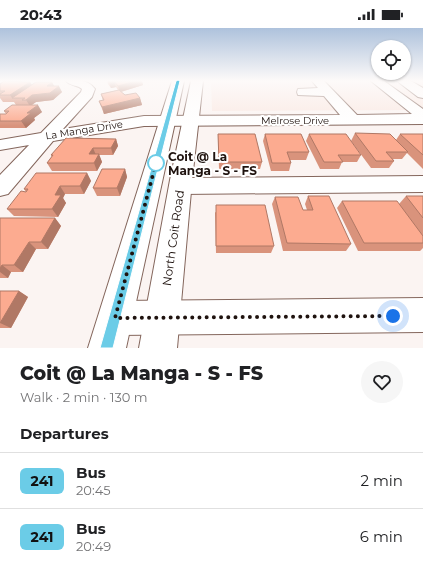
<!DOCTYPE html>
<html lang="en">
<head>
<meta charset="utf-8">
<style>
  :root { --surface:#fff; --page:#f6f6f6; --text:#202124; --muted:#757577; --line:#e0e0e0 }
  body { margin:0; font-family:Montserrat,sans-serif; background:var(--page); color:var(--text); height:100vh; display:flex; flex-direction:column; font-size:15px; white-space:nowrap }
  * { box-sizing:border-box; margin:0 }
  p { font-size:13px; color:var(--muted) }
  .icon { flex:none; width:22px; height:22px; fill:none; stroke:currentColor; stroke-width:2; stroke-linecap:round; stroke-linejoin:round }
  .map { position:relative; height:320px; overflow:hidden }
  .side { display:flex; flex-direction:column; background:var(--surface); flex:1 }
  .side>* { flex:none }
  .badge { padding:0 8px; border-radius:6px; font-size:14px; line-height:26px }
  .tools { position:absolute; left:371px; top:12px; display:grid; gap:8px }
  .tools a { display:grid; place-items:center; width:40px; height:40px; border-radius:50%; background:var(--surface); box-shadow:0 1px 3px #0004; font-size:20px }
  .you { position:absolute; width:20px; height:20px; margin:-10px; border:3px solid #fff; border-radius:50%; background:#1a73e8; box-shadow:0 0 0 6px #1a73e833 }
  .map>.badge { position:absolute; translate:-50% -50%; box-shadow:0 0 0 2px #fff }
  h2 { padding:0 20px; font-size:15px; line-height:36px }
  .round { display:grid; place-items:center; flex:none; width:42px; height:42px; border-radius:21px; background:var(--page) }
  .headline { display:flex; align-items:center; justify-content:space-between; height:68px; padding:0 20px }
  h1 { font-size:19px; font-weight:800; line-height:30px }
  ul { padding:0; list-style:none }
  li { display:flex; align-items:center; gap:12px; height:56px; padding:0 20px; border-top:1px solid var(--line) }
  li div { flex:1 }
  li b { display:block; font-size:15px }
  li em { font-style:normal }
  li .badge { min-width:44px; font-weight:700; text-align:center }
  .status { display:flex; justify-content:space-between; align-items:center; height:28px; padding:0 20px; background:var(--surface); direction:ltr }
  .status svg { height:11px; fill:currentColor }
  .map>svg:first-child { display:block }
  .built { fill:#fae9e3 }
  .lines { fill:none; stroke-linecap:round; stroke-linejoin:round }
  .minor-casing { stroke:#84665c; stroke-width:2 }
  .major-casing { stroke:#84665c; stroke-width:2 }
  .minor { fill:#fff; fill-rule:evenodd }
  .major { fill:#fff; fill-rule:evenodd }
  .wall { fill:#d9937c }
  .shaded-wall { fill:#b07865 }
  .building { fill:#fcab90; stroke:#b07865 }
  .line { fill:#6bcce7; stroke:#fff }
  .walk { stroke:#1f130f; stroke-width:4; stroke-dasharray:0 7.2 }
  .stop-dot { fill:#fff; stroke:#6bcce7; stroke-width:2 }
  .labels { text-anchor:middle; dominant-baseline:central; stroke-width:4; stroke-linejoin:round; paint-order:stroke }
  .far-street-label { font-size:10px; fill:#1f130f; stroke:#fff }
  .stop-label { font-size:12px; font-weight:bold; fill:#1f130f; stroke:#fff; text-anchor:start }
  .street-label { font-size:12px; fill:#1f130f; stroke:#fff }
</style>
</head>
<body>
<div class="status"><b>20:43</b><svg viewBox="0 0 49 12"><path d="M0 12V9h3v3zM5 12V6h3v6zM10 12V3h3v9zM15 12V0h3v12zM26 1h20v11H26zM47 4h2v5h-2z"/></svg></div>
<div class="map">
<svg width="423" height="320" viewBox="0 0 423 320">
  <rect width="100%" height="100%" fill="#fbf4f2"/>
  <!-- built -->
  <path class="built" d="M211,53H423V82L212,83Z"/>
  <g class="lines">
    <defs>
      <path id="minor" d="M66,53C77,52 88,51 95,61L92,69L63,101L144,88L340,87L324,68L298,67L297,64L298,61L318,60L312,53H324L357,87L412,86L371,53H384L423,81V96L144,98L53,113L8,166L0,168V147L29,117L0,122V112L41,105L81,64L82,61C78,57 70,58 66,53Z
        M397,53H411L423,60V70L418,69Z
        M423,148V164L180,166L172,163L169,158L172,153L180,150Z
        M423,270V304L115,307L103,302L98,290L103,278L115,273Z"/>
      <path id="major" d="M172,53H184L126,320H88Z
        M191,53H203L192,152L177,320H139L170,152Z"/>
    </defs>
    <!-- minor casing -->
    <use href="#minor" class="minor-casing"/>
    <!-- major casing -->
    <use href="#major" class="major-casing"/>
    <!-- minor -->
    <use href="#minor" class="minor"/>
    <!-- major -->
    <use href="#major" class="major"/>
  </g>
  <!-- wall -->
  <path class="wall" d="M107,53H142L143,57L121,64L125,67L140,70L142,77L104,86L99,73H103L101,66L118,62L116,59L111,60L108,56Z
    M30,54L32,57L52,54L54,58L62,64L53,72L36,74L32,77L42,84L34,90L35,92L26,100H0V86H6L4,83L16,77L14,74H3L0,70V56Z
    M355,105L396,112L400,106H423V141L407,125L402,131H393L394,133L389,140H371L351,113Z
    M218,106L262,134L260,141H219Z
    M265,106L309,124L306,132H290L291,135L289,143H271L263,113Z
    M309,106L361,127L357,134H342L339,141H320L306,113Z
    M116,111L118,118L113,127H99L102,134L97,143H52L47,135L52,129L51,127Z
    M125,141L127,149L120,168H97L93,160Z
    M87,145L91,153L84,166H65L63,170L66,175L58,189L14,188L7,181L26,164L24,161Z
    M308,168L351,216L346,223H283L272,176L275,169L303,182H307L305,176Z
    M406,168H423V220L420,223H358L337,180L342,173L399,176Z
    M215,184L274,218L271,225H216Z
    M0,190H55L61,198L48,221H36L23,244H11L8,250H0Z
    M0,263H19L28,269L11,300H0Z"/>
  <!-- shaded-wall -->
  <path class="shaded-wall" d="M114,53L116,59L111,60L109,54Z
    M136,53H142L143,57L120,64L118,58Z
    M30,54L34,60L12,70L10,67Z
    M52,54L55,60L47,58Z
    M59,58L62,64L53,72L36,74L30,78L26,72L32,67Z
    M140,70L142,77L104,86L102,79Z
    M38,77L42,84L34,90L35,92L26,100L21,93L27,85Z
    M116,111L118,118L113,127L111,120Z
    M93,120L96,127L89,126Z
    M99,126L102,134L97,143L94,135Z
    M125,141L127,149L120,168L117,160Z
    M87,145L91,153L84,166L80,158Z
    M60,158L65,166L63,170L66,175L58,189L52,181L55,167Z
    M55,190L61,198L48,221L41,214Z
    M29,214L36,221L23,244L14,237Z
    M2,237L11,244L8,250L0,244V240Z
    M19,263L28,269L11,300L0,295Z"/>
  <!-- building -->
  <path class="building" d="M4,53L30,54L10,67H0V66L5,63H0V56Z
    M108,53H136L118,58L114,53L109,54Z
    M36,54H52L47,58H59L50,65L32,67L26,72H22L25,70H12Z
    M119,62L125,67L136,65L140,70L102,79L99,73L104,72L101,66Z
    M12,77H38L27,85H31L21,93H0V86H6L9,83H4Z
    M355,105L390,106L408,124H386L394,133H376Z
    M218,106H255L262,134H219Z
    M265,106H301L309,124H287L291,135H272Z
    M309,106H346L361,127H338L343,134H324Z
    M400,106H423V127Z
    M66,110L116,111L111,120H93L89,126H99L94,135H47L53,127H51Z
    M102,141H125L117,160H93Z
    M36,145H87L80,158H60L55,167H61L52,181H7L21,163L26,164L28,161H24Z
    M308,168H329L351,216L287,215L275,169H298L303,182H313Z
    M406,168H423V190Z
    M342,173H397L423,208V215H364Z
    M216,177H265L274,218H216Z
    M0,190H55L41,214H29L14,237H2L0,240Z
    M0,263H19L0,295Z"/>
  <!-- sky -->
  <linearGradient id="sky" x2="0" y2="1"><stop stop-color="#aec2dc"/><stop offset="0.54" stop-color="#fdfaf9"/><stop offset="1" stop-color="#fdfaf9" stop-opacity="0"/></linearGradient>
  <rect width="423" height="98" fill="url(#sky)"/>
  <!-- line -->
  <path class="line" d="M178,52L180,53L113,320H100L176,53Z"/>
  <g class="lines">
    <!-- walk -->
    <path class="walk" d="M156,135L115,290L393,288"/>
  </g>
  <!-- markers -->
  <circle class="stop-dot" cx="156" cy="135" r="8"/>
  <g class="labels">
    <!-- far-street labels -->
    <g class="far-street-label">
      <text x="295" y="92">Melrose Drive</text>
      <text transform="translate(84 102) rotate(-9)">La Manga Drive</text>
    </g>
    <!-- stop labels -->
    <g class="stop-label">
      <text x="168" y="128">Coit @ La<tspan x="168" dy="14">Manga - S - FS</tspan></text>
    </g>
    <!-- street labels -->
    <g class="street-label">
      <text transform="translate(173 210) rotate(-82)">North Coit Road</text>
    </g>
  </g>
</svg>
<div class="tools">
<a><svg class="icon" aria-label="locate" viewBox="0 0 24 24"><circle cx="12" cy="12" r="6"/><path d="M12 2v4M12 18v4M2 12h4M18 12h4"/></svg></a>
</div>
<div class="you" style="left:393px;top:288px"></div>
</div>
<section class="side">
<div class="headline"><div><h1>Coit @ La Manga - S - FS</h1><p>Walk · 2 min · 130 m</p></div><a class="round"><svg class="icon" aria-label="heart" viewBox="0 0 24 24"><path d="M12 20l-8-8c-3-5 5-10 8-4 3-6 11-1 8 4z"/></svg></a></div>
<h2>Departures</h2>
<ul>
<li><span class="badge" style="background:#6bcce7;color:#111">241</span><div><b>Bus</b><p>20:45</p></div><em>2 min</em></li>
<li><span class="badge" style="background:#6bcce7;color:#111">241</span><div><b>Bus</b><p>20:49</p></div><em>6 min</em></li>
</ul>
</section>
</body>
</html>
